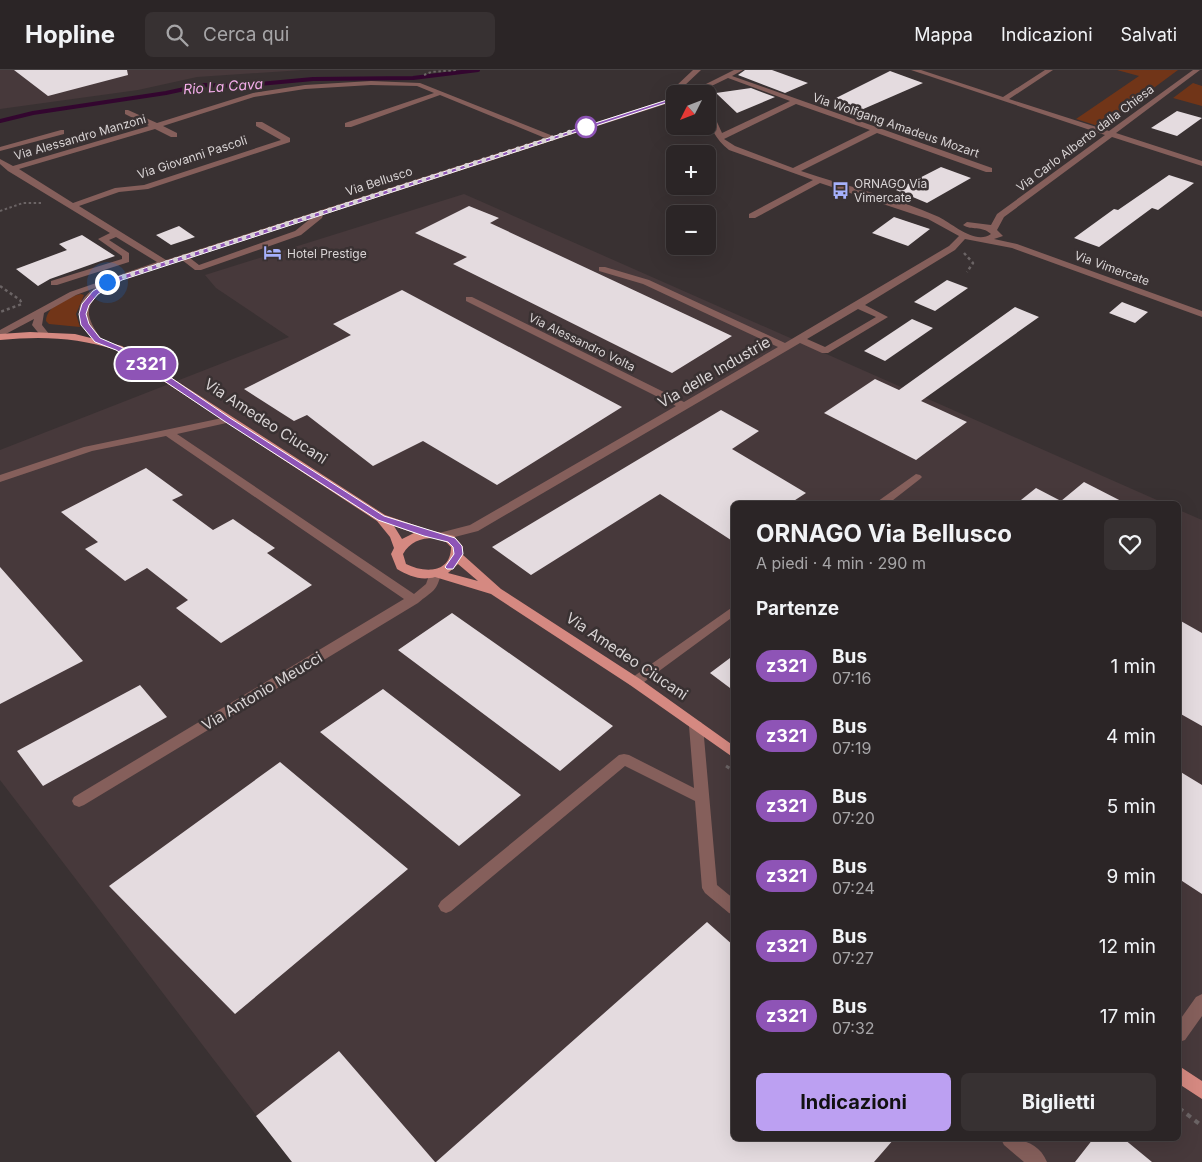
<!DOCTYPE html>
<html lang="it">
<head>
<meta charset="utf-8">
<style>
  :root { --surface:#2b2526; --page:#373132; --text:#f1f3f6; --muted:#a6a5a7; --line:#474243; --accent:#bca0f2 }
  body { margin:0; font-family:Inter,sans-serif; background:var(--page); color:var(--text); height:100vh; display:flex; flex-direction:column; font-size:19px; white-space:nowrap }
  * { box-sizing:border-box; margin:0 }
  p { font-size:16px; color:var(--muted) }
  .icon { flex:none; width:28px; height:28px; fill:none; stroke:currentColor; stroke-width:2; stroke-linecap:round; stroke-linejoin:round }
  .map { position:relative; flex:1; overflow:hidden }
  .drawer { position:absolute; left:731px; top:431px; width:450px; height:640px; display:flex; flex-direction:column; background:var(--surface); border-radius:8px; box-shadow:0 5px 20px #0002,0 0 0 1px var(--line) }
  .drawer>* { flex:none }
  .badge { padding:0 10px; border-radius:16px; font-size:18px; line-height:32px }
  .needle { width:32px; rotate:228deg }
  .buttons { position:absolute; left:666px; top:15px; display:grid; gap:10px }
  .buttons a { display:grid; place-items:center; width:50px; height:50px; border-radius:8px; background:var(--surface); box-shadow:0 5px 20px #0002,0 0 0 1px var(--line); font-size:25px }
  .you { position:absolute; width:25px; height:25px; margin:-12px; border:4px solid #fff; border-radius:50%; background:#1a73e8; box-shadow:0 0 0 8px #1a73e833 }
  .map>.badge { position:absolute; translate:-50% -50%; box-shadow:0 0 0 2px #fff }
  h2 { padding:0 25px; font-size:19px; line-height:45px }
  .round { display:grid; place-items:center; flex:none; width:52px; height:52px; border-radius:8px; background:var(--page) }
  .summary { display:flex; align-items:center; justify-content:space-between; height:85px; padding:0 25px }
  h1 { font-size:24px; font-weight:700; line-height:38px }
  .action { display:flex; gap:10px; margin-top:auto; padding:10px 25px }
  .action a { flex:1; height:58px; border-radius:8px; background:var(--accent); color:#111; font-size:20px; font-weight:700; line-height:58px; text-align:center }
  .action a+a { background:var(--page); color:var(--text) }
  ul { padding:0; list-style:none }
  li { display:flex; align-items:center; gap:15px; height:70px; padding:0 25px }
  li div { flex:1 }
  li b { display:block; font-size:19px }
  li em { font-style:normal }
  li .badge { min-width:55px; font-weight:700; text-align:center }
  header { display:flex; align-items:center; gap:30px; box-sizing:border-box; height:70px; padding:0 25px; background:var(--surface); border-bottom:1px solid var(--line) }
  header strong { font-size:24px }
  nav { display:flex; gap:28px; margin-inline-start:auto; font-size:18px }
  .search { width:350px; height:45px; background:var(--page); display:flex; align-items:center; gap:12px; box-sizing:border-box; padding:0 18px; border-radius:8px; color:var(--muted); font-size:19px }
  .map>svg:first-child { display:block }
  .built { fill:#47393b }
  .green { fill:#713518 }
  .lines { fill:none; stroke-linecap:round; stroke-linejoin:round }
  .stream { stroke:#33062f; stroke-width:4 }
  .building { fill:#e4dbdf }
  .path-far3 { stroke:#6b6465; stroke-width:2; stroke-dasharray:2.5 2.5; stroke-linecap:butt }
  .path-far2 { stroke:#6b6465; stroke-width:2.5; stroke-dasharray:3 3; stroke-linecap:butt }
  .path-far1 { stroke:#6b6465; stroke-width:3; stroke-dasharray:4 4; stroke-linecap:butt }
  .path { stroke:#6b6465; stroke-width:4; stroke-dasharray:5 5; stroke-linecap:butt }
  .minor { fill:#855f5b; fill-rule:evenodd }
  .major { fill:#d58981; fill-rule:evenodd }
  .line { fill:#8e54b6; stroke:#fff }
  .walk { stroke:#d9d4d5; stroke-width:5; stroke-dasharray:0 9 }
  .stop-dot { fill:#fff; stroke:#8e54b6; stroke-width:2.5 }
  .labels { text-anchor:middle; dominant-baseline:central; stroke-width:5; stroke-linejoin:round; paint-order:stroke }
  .far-street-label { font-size:12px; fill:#d9d4d5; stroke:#393132 }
  .far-poi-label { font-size:12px; fill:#d9d4d5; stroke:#393132; text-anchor:start }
  .far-water-label { font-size:14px; font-style:italic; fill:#f6afec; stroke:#393132 }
  .street-label { font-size:15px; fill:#d9d4d5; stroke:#393132 }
</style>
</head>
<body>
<header>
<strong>Hopline</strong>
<div class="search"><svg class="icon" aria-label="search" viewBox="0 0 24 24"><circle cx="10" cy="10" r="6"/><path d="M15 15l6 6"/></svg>Cerca qui</div>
<nav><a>Mappa</a><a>Indicazioni</a><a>Salvati</a></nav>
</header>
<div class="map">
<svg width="1202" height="1092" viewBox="0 0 1202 1092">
  <rect width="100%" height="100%" fill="#393132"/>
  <!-- built -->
  <path class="built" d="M0,0H303L197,7L138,20L0,39Z
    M464,124L1166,434H734V1069H1179V440L1202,450V1092H292L0,710V380L289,267L216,218L205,205Z"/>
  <!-- green -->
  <path class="green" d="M1117,0H1178L1101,57L1076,49L1139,6Z
    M1193,13L1202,16V36L1173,28Z
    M81,224L84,225L76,244L80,257L49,254L46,251C47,235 68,227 81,224Z"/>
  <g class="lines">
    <!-- stream -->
    <path class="stream" d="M0,51L33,43L166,23L203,15L237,16L313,9L413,8L478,0"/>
  </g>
  <!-- building -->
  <path class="building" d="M14,0H127L128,5L48,26Z
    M745,0H772L808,13L785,23L738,5Z
    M890,1L923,13L861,40L834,29Z
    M751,18L775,27L737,43L716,23Z
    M1177,41L1202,48L1177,66L1151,58Z
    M941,97L971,108L927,133L896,120Z
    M1169,105L1194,113L1158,140L1152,138L1099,177L1074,168L1114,139L1118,140Z
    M469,136L499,148L490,153L732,266L672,303L453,194L467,187L415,163Z
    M894,147L930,159L908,176L872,163Z
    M179,156L195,167L171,175L156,165Z
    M82,165L115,186L50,209L38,216L16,199L67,180L59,174Z
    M947,210L968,218L935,241L914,232Z
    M402,220L622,337L497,415L423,371L373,396L307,345L294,351L244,319L351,265L333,254Z
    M1122,232L1148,242L1135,253L1109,243Z
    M1015,237L1039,247L921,331L967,352L916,390L824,343L875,309L899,320Z
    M912,249L933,258L885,291L864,281Z
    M721,340L759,361L732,379L806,423L789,434H734V472L660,424L531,505L492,477Z
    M146,398L183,425L172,430L213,460L233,449L275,478L267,483L312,515L221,573L176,538L188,530L147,498L125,511L85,479L98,472L61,442Z
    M1084,412L1127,434H1016L1036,418L1061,431Z
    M0,497L83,591L0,634Z
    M452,543L613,656L560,701L398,580Z
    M1179,550L1202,563V656L1179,643Z
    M734,585V621L710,603Z
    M140,615L167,647L43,716L17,681Z
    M383,619L521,725L459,776L320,662Z
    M280,692L408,799L235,944L109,816Z
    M1179,701L1202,715V824L1179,809Z
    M707,852L734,876V1069H894L874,1092H436Z
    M339,981L435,1092H292L256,1046Z
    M1093,1069H1124L1152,1092H1075Z"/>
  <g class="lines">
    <!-- path-far3 -->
    <path class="path-far3" d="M424,5L431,2L457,0
      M0,141L23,133H41"/>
    <!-- path-far2 -->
    <path class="path-far2" d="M964,183L973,193L967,202
      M0,216L20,230L22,234L0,242"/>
    <!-- path-far1 -->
    <path class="path-far1" d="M726,696L734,701"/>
    <!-- path -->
    <path class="path" d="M1179,1038L1202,1056"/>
    <!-- minor -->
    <path class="minor" d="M693,0H701L683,17L685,24H677L675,17Z
      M734,0H743L732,6L992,98V102H986L877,63L801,101C845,116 895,127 939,147C953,154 975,175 991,164C981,155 972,161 963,155L967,152L991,155L997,144L1105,65L911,0H921L1003,27L1045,0H1053L1009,29L1109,61L1193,0H1200L1116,63L1202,91V96L1112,67L1004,147L997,160L1003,166L994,169L1017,174L1202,241V247L1012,178L965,169L955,180L865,235L888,247L828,283H822L800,273L478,461L443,470L439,469L437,466L439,463L470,455L676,336L466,231V227H472L684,332L778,277L643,214L599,201V197H605L649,210L785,273L949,176L959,166L928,149L820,113L755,148H749V144L813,110L729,80C716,70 708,56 708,39L712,41L722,63L790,31L728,8L695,24H686ZM796,34L870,60L793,98L735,76L724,69ZM858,239L876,247L825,277L807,269Z
      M371,11L420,13L553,66L675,27V31L323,145L322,148L301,165L201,200H195L182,190L108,214V218C82,235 85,246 102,270L100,272H94C79,252 70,235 95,218L76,225L44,243L42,255L49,264L47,266H41L32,255L34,249L0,267V260L70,222L157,192L116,167L109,170L129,183V192L57,215H51V211L122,189V186L98,169L110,163L8,101L0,94V89L13,96L149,56L125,44V40H128L157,53L253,23L305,15ZM371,15L417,16L434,23L345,53V57H351L440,25L545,68L166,190L79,136L119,122L148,119L290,72V68L262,52H256V56L281,70L144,115L115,118L73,133L19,99L155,59L171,67H177V63L163,56L254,27L305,19ZM310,149L295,161L199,195L190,188Z
      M61,60H64V64L0,81V77Z
      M227,347L232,350L231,352L177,364L414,524L426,514L431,500L435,499L441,503C437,522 432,521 418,533L84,735L79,737L74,735L72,731L74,727L404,529L166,366L92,381L0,412V405L84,377Z
      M916,404L920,405L922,407L920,409L888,434H874Z
      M734,536V546L640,615H630L628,612L630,609Z
      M696,651L701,652L703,656L717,815L734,829V845L729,843L705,823L702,818L695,731L625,696L451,841L446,843L441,841L438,836L441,831L619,685L624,684L629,685L694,718L689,656L691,652Z
      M1202,924V946L1185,970L1179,972V951L1196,927Z
      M1001,1069C1020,1068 1039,1072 1047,1092H1024L1004,1075Z"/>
    <!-- major -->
    <path class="major" d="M30,262L75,264L122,276L385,445L429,460L454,466L463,477V485L501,519L640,609L734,676V688L630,615L491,524L435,507C421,511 409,506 397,499L391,484L394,478L390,467L377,451L116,280C77,267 40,266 0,270V264ZM394,456L414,463L402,469ZM434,468L446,472L451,477C451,504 424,503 406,494L403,484C410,472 420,468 434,468ZM458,494L478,511L448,503Z
      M1179,996L1202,1011V1029L1179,1014Z"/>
  </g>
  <!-- line -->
  <path class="line" d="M673,28L678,29L122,210L98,224L89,235L86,244L89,254L100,268L121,277L142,288L230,348L384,446L455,468L462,476L463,484L453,499H447L445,497L454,484L453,477L448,472L424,466L378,450L224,351L136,292L116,280L95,272L81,255L79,244L82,234L93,221L117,207Z"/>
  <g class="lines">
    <!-- walk -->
    <path class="walk" d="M107,212L586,57"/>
  </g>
  <!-- icons -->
  <defs>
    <symbol id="bus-bare" viewBox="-9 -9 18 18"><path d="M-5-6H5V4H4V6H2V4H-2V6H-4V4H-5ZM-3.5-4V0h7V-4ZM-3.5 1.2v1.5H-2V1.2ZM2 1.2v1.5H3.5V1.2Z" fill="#a6b1fc" stroke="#393132" stroke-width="2.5" paint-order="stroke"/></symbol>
    <symbol id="hotel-bare" viewBox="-9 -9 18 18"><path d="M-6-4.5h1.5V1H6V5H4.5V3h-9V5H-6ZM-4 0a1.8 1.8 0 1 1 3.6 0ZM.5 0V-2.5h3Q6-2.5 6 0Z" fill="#a6b1fc" stroke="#393132" stroke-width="2.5" paint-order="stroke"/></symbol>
  </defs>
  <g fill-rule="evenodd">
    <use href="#bus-bare" x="828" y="108" width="25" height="25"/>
    <use href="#hotel-bare" x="260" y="170" width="25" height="25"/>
  </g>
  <!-- markers -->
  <circle class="stop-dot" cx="586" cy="57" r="10"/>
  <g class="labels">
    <!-- far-street labels -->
    <g class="far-street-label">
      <text transform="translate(896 55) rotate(19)">Via Wolfgang Amadeus Mozart</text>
      <text transform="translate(80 67) rotate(-16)">Via Alessandro Manzoni</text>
      <text transform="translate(1085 68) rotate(-37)">Via Carlo Alberto dalla Chiesa</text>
      <text transform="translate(192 87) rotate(-18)">Via Giovanni Pascoli</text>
      <text transform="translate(379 111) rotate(-18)">Via Bellusco</text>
      <text transform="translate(1112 198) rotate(20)">Via Vimercate</text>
      <text transform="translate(582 272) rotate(26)">Via Alessandro Volta</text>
    </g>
    <!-- far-poi labels -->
    <g class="far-poi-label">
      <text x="854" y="113">ORNAGO Via<tspan x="854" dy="14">Vimercate</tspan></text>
      <text x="287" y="183">Hotel Prestige</text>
    </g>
    <!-- far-water labels -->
    <g class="far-water-label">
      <text transform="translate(223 16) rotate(-4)">Rio La Cava</text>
    </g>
    <!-- street labels -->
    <g class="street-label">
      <text transform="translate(714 302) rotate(-30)">Via delle Industrie</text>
      <text transform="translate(266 351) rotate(33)">Via Amedeo Ciucani</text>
      <text transform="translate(627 586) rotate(34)">Via Amedeo Ciucani</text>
      <text transform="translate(262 621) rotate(-31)">Via Antonio Meucci</text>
    </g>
  </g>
</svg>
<div class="buttons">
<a><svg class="needle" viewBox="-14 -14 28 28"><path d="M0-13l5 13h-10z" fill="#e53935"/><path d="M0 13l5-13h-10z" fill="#a6a5a7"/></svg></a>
<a>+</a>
<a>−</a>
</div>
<div class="you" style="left:107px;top:212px"></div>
<b class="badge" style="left:146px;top:294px;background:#8e54b6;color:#fff">z321</b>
<section class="drawer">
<div class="summary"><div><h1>ORNAGO Via Bellusco</h1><p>A piedi · 4 min · 290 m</p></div><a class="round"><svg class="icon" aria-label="heart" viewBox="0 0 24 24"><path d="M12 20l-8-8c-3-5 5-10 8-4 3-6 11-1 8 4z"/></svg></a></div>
<h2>Partenze</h2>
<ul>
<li><span class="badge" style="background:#8e54b6;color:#fff">z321</span><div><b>Bus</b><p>07:16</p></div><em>1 min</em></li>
<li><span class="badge" style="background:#8e54b6;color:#fff">z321</span><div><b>Bus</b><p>07:19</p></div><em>4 min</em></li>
<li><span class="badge" style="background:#8e54b6;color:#fff">z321</span><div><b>Bus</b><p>07:20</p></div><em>5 min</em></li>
<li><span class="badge" style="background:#8e54b6;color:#fff">z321</span><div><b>Bus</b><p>07:24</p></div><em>9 min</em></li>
<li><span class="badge" style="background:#8e54b6;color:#fff">z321</span><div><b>Bus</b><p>07:27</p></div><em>12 min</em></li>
<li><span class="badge" style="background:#8e54b6;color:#fff">z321</span><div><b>Bus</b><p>07:32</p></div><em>17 min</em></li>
</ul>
<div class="action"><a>Indicazioni</a><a>Biglietti</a></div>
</section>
</div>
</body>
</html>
